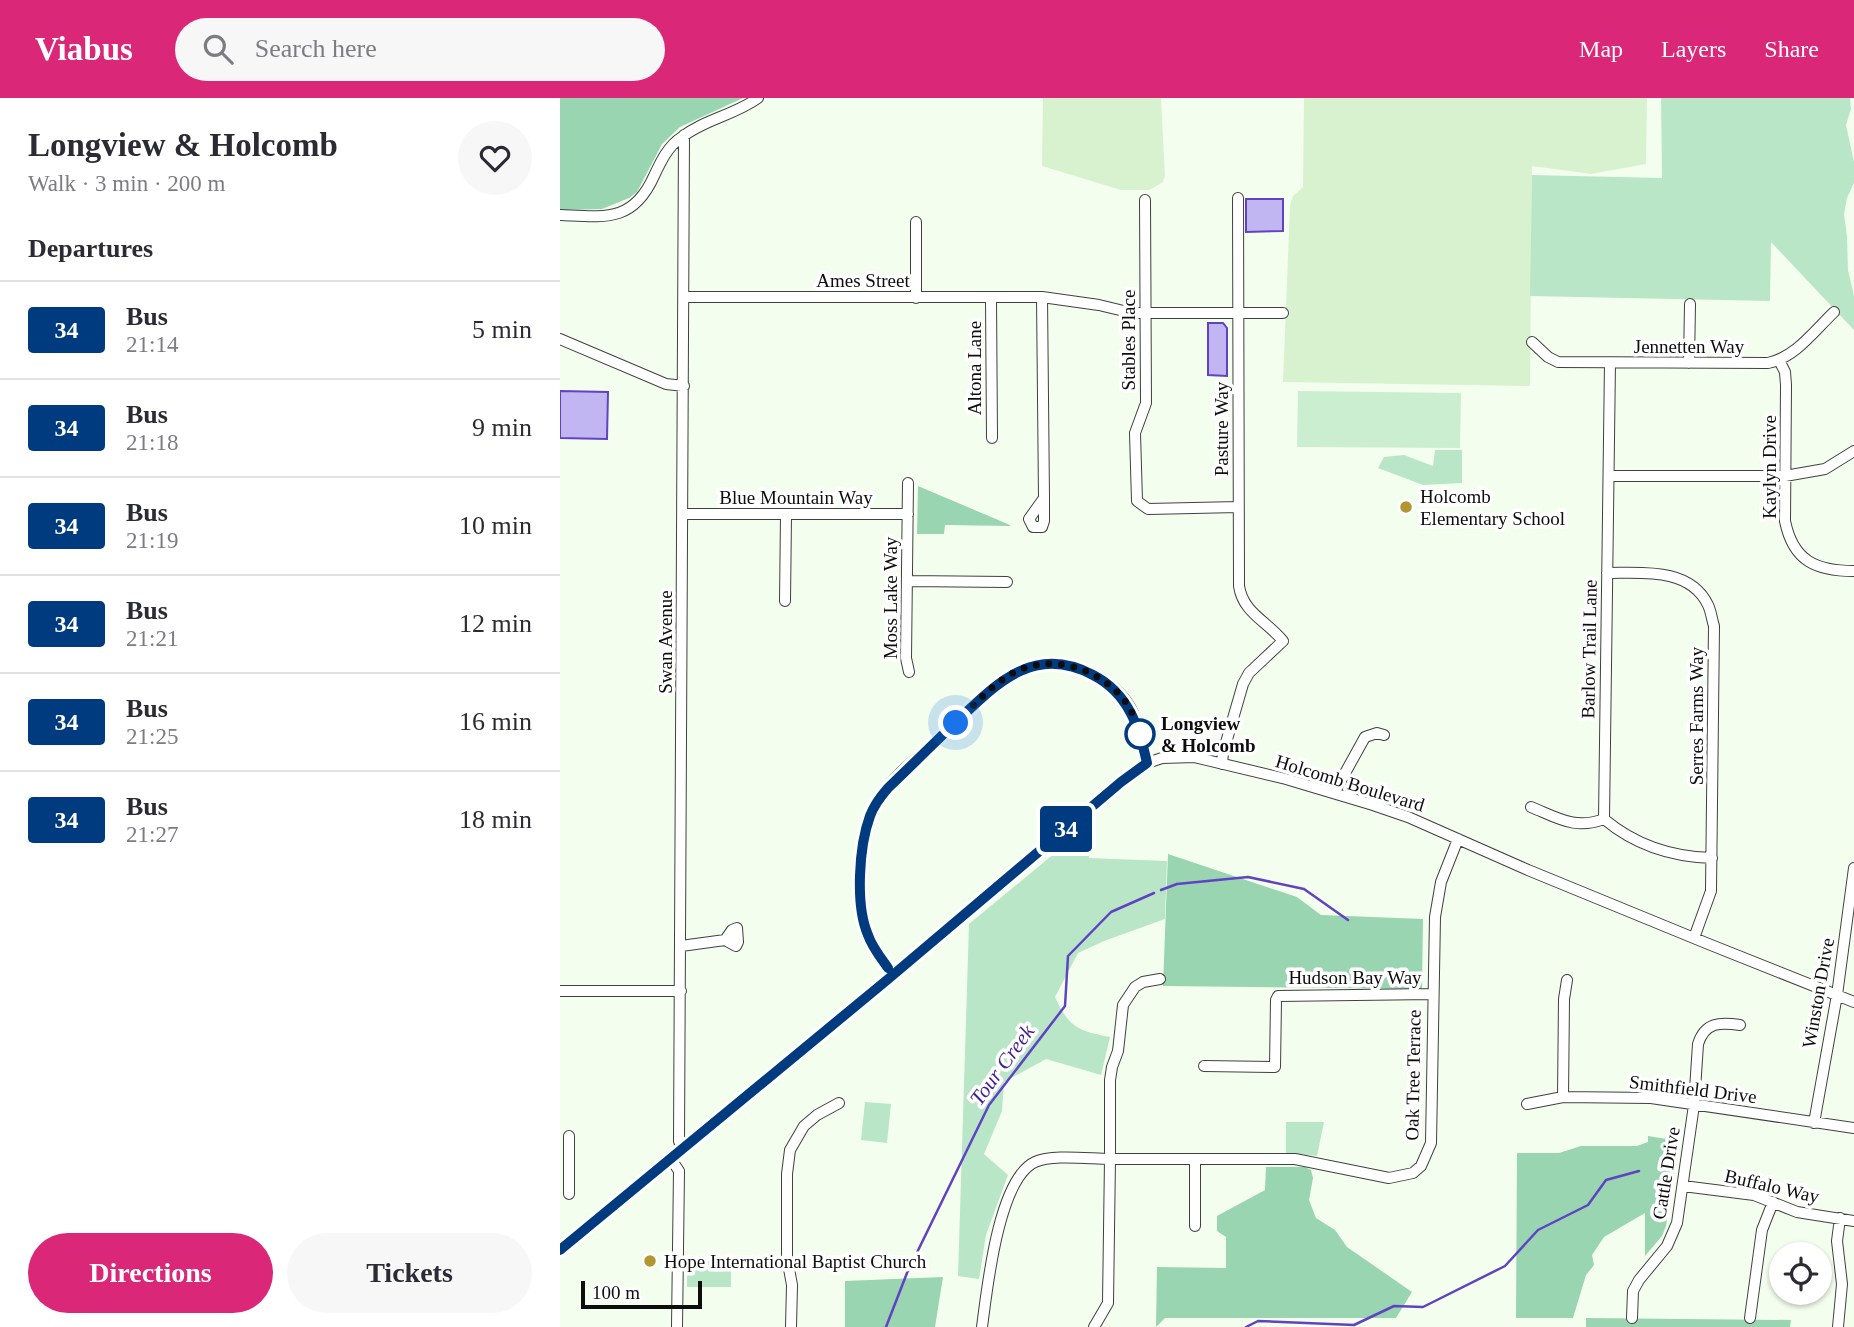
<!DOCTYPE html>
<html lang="en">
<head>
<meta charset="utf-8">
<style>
  :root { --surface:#fff; --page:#f7f7f7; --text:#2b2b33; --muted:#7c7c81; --line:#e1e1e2; --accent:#db2777 }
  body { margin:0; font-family:Georgia,serif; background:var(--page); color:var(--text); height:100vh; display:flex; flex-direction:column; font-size:26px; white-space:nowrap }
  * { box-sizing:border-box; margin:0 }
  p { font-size:23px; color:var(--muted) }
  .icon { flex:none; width:38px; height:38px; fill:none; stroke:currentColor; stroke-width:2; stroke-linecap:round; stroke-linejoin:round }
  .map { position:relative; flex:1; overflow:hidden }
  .sheet { display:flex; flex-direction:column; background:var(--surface); width:560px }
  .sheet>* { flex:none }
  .badge { padding:0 14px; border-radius:5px; font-size:24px; line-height:46px }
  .buttons { position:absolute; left:1209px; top:1144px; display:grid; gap:14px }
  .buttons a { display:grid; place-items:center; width:63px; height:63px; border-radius:50%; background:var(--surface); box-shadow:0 2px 5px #0004; font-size:35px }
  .scale { position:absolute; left:21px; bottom:18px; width:121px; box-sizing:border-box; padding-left:7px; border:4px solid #0d0d0d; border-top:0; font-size:19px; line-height:24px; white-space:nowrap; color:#0d0d0d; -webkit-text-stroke:5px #fff; paint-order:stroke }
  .you { position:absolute; width:35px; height:35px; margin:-18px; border:5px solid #fff; border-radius:50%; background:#1a73e8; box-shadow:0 0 0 10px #1a73e833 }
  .map>.badge { position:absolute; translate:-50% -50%; box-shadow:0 0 0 4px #fff }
  h2 { padding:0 28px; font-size:26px; line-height:63px }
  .round { display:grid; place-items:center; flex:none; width:74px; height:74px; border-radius:37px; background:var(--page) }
  .overview { display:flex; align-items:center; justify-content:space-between; height:119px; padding:0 28px }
  h1 { font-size:33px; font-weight:700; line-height:52px }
  .primary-button { display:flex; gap:14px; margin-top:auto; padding:14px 28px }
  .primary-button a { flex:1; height:80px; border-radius:42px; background:var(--accent); color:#fff; font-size:28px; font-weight:700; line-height:80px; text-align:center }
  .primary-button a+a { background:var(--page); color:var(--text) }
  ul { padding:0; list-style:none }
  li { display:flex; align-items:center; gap:21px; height:98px; padding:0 28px; border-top:2px solid var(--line) }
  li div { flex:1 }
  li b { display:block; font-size:26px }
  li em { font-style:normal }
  li .badge { min-width:77px; font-weight:700; text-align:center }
  header { display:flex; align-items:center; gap:42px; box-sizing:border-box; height:98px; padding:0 35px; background:var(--accent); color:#fff }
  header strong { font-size:33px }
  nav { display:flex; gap:38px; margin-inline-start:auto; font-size:24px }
  .search { width:490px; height:63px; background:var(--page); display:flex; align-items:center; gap:18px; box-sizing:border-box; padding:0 24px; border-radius:38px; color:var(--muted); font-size:26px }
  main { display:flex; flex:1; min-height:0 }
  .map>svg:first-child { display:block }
  .farmland { fill:#d8f2d0 }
  .green { fill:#bae6c8 }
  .forest { fill:#9ad5b1 }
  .pitch { fill:#cbeed1 }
  .water { fill:#c2b6f2; stroke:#6042c3; stroke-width:2 }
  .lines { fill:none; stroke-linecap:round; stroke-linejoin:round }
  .stream { stroke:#6042c3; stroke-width:2.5 }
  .minor-casing { stroke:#404040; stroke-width:12 }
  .minor { stroke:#fff; stroke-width:10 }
  .line-casing { stroke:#fff; stroke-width:16 }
  .line { stroke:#003b80; stroke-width:10 }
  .walk { stroke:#0d0d0d; stroke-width:7; stroke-dasharray:0 12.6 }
  .poi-dot { fill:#b3962f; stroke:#fff; stroke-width:2.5 }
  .stop-dot { fill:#fff; stroke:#003b80; stroke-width:3.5 }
  .labels { text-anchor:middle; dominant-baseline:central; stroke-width:7; stroke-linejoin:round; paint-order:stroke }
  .street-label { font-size:19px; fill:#0d0d0d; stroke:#fff }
  .poi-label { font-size:19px; fill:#0d0d0d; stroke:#fff; text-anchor:start }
  .stop-label { font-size:19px; font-weight:bold; fill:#0d0d0d; stroke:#fff; text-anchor:start }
  .water-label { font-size:21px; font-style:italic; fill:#3f1f95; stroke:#fff }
</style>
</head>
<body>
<header>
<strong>Viabus</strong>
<div class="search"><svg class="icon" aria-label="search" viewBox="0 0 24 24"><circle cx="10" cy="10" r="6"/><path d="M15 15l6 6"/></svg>Search here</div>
<nav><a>Map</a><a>Layers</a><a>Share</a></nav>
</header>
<main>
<section class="sheet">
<div class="overview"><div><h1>Longview &amp; Holcomb</h1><p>Walk · 3 min · 200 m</p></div><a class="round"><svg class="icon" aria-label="heart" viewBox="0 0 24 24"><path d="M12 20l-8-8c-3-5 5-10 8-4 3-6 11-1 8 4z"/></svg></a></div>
<h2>Departures</h2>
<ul>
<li><span class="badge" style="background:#003b80;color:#fff">34</span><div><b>Bus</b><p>21:14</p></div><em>5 min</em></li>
<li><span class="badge" style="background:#003b80;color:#fff">34</span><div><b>Bus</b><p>21:18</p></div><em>9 min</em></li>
<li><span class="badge" style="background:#003b80;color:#fff">34</span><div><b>Bus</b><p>21:19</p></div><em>10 min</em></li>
<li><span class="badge" style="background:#003b80;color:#fff">34</span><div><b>Bus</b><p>21:21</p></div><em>12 min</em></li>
<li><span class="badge" style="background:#003b80;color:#fff">34</span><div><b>Bus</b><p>21:25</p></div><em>16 min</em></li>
<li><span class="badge" style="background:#003b80;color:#fff">34</span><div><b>Bus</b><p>21:27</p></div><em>18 min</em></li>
</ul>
<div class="primary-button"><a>Directions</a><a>Tickets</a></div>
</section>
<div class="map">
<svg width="1294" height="1229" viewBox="0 0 1294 1229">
  <rect width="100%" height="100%" fill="#f4feee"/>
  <!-- farmland -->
  <path class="farmland" d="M483,0H601L605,79L602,85L589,92H561L482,68Z
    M744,0H1087L1086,66L1031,76L972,68L970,288L723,284L730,108L733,98L743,89Z"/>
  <!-- green -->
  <path class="green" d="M1101,0H1290L1291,11L1286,27L1294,64V85L1287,100L1284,116L1287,138L1288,172L1294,198V232L1211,144L1210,203L970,198L972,77L1102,80Z
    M875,352H902V385L863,387L818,370L824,359L844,357L873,368Z
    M530,726L529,760L607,763L605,821L544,843L518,855L495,899C509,930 519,933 550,939L541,977L486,961L444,984L442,1013L424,1056L448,1077L426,1137L419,1181L398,1178L409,826Z
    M305,1004L331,1006L327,1045L301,1042Z
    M726,1024H764L757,1058L726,1055Z
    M127,1163H171V1189H127Z"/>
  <!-- forest -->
  <path class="forest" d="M0,0H183L120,29L102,46L77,94L69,100L42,111L0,112Z
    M358,388L450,427V428L385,427L384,436H357Z
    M608,756L737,799L761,817L863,821L862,891L603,888Z
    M1088,1038L1119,1043L1106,1128L1102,1138L1085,1158V1115L1044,1139L1032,1157L1034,1167L1026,1177L1013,1220H956L957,1055H999L1021,1048H1077L1088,1044Z
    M706,1069H745L751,1072L753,1080L749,1102L756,1120L775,1132L787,1149L852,1194L836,1220H605L596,1229L597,1169L666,1170V1139L657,1133V1118L705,1092Z
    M383,1179L375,1229H285V1183Z
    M1026,1220L1231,1222L1230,1229H1026Z"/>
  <!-- pitch -->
  <path class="pitch" d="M738,293L901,295L900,350L737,349Z"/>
  <!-- water -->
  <path class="water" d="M686,101H723V133L686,134Z
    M648,225H663L667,230V278L648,277Z
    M0,293L48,294L47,341L0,340Z"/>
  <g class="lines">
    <!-- stream -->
    <path class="stream" d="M601,792L617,786L688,779L744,791L788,822
      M326,1229L347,1175L429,1007L505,908L508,858L551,814L594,795
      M686,1229L698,1223L794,1227L834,1208L863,1209L945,1168L978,1132L1028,1107L1046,1082L1079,1073"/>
    <defs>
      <path id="minor" d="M585,102L586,305L575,335L577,403L588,411L678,409
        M0,117C44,119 73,125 94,78C101,63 108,48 122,39C145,21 175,17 198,0
        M124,199H482L539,207L572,215H723
        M482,199L484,400V423L482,429H473L469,421L484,400
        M356,200V124
        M431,200L432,340
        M0,241L106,286L124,288
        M972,244L988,259L998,264L1208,265C1236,259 1254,233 1274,214
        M1219,262L1225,274L1226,287L1225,423C1233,463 1256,473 1294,473
        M1050,265L1044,721C1075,747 1113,759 1152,760
        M1129,265L1130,206
        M1049,378H1225L1265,371L1294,353
        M348,385L346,560L349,574
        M124,416H348
        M1047,475C1081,475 1130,469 1148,507C1151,513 1152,522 1154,528L1151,793L1134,840
        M347,483L447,484
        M225,503L226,417
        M662,666L663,655L683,586L689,575L723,543C707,523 683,515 679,488L678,100
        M774,695L805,639L817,635L824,637
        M971,709C998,720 1015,732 1044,721
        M121,848L165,842L172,832L177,830L178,844L176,848L165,842
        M334,877C324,865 313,851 307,837C294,803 299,733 318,702C334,676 367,652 389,631C409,612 429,588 453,575C492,554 548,571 570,609C579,626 583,646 587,665
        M600,881L583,884L575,889L563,907L558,953L552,969L550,982V1061H735L829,1080L853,1075L861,1068L871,1045L875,819L881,784L898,741
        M0,893H121
        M644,968L715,969L716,902L718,898L872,896
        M1003,999L1004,901L1007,882
        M967,1006L1003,999L1091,1000L1294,1030
        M1254,1025L1277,897L1294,770
        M9,1038V1096
        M122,1052L119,1043L124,37
        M111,1061L119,1073L117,1229
        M1123,1088L1194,1097L1237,1114L1294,1123
        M635,1128V1062
        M0,1152L334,877L575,672L587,665L602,660L634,659L726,681L813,707L848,719L968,772L1146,845L1294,904
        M1072,1220L1073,1193L1079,1182L1107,1148L1117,1125L1134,1007L1138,946C1145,924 1160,924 1180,927
        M1190,1220L1202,1132L1213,1104
        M231,1229L232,1187L227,1160V1076L230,1052L244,1028L257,1017L279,1005
        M422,1229C427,1192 438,1081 475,1064C492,1056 530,1061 550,1061L548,1205L534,1229
        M1278,1229L1282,1186L1277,1143L1280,1120"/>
    </defs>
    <!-- minor casing -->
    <use href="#minor" class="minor-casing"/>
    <!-- minor -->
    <use href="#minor" class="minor"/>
  </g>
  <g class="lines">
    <defs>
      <path id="line" d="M0,1152L327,882L561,684L587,665C579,628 568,595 533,577C473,545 435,587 394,626C372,647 350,669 328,690C321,698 314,707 310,718C299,748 295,807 308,837C312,849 321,860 328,870"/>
    </defs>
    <!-- line casing -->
    <use href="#line" class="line-casing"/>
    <!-- line -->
    <use href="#line" class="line"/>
    <!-- walk -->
    <path class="walk" d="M396,625C413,608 431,587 453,575C490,555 538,569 564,602C572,611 576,624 580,636"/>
  </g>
  <!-- markers -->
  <g class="poi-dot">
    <circle cx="846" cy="409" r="7"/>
    <circle cx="90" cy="1163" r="7"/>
  </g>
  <circle class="stop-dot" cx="580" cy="636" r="14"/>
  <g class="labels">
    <!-- street labels -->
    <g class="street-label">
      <text x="303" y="182">Ames Street</text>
      <text transform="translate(568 242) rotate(-90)">Stables Place</text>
      <text x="1129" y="248">Jennetten Way</text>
      <text transform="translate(414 270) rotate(-90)">Altona Lane</text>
      <text transform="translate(661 331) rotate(-90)">Pasture Way</text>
      <text transform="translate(1209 369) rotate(-90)">Kaylyn Drive</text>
      <text x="236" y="399">Blue Mountain Way</text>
      <text transform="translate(330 500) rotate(-90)">Moss Lake Way</text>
      <text transform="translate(105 544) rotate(-90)">Swan Avenue</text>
      <text transform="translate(1029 551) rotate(-89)">Barlow Trail Lane</text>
      <text transform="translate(1136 618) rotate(-90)">Serres Farms Way</text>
      <text transform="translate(790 685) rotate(17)">Holcomb Boulevard</text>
      <text x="795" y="879">Hudson Bay Way</text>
      <text transform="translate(1258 895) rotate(-80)">Winston Drive</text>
      <text transform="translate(853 977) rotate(-89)">Oak Tree Terrace</text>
      <text transform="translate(1133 991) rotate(7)">Smithfield Drive</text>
      <text transform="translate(1106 1075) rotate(-81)">Cattle Drive</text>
      <text transform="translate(1212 1088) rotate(13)">Buffalo Way</text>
    </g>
    <!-- poi labels -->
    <g class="poi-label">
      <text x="860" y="398">Holcomb<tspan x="860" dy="22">Elementary School</tspan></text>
      <text x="104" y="1163">Hope International Baptist Church</text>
    </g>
    <!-- stop labels -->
    <g class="stop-label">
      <text x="601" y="625">Longview<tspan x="601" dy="22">&amp; Holcomb</tspan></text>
    </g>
    <!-- water labels -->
    <g class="water-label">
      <text transform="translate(442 967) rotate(-54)">Tour Creek</text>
    </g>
  </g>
</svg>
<div class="buttons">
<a><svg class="icon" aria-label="locate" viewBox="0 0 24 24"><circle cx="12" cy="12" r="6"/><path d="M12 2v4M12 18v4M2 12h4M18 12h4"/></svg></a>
</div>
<div class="scale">100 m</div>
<div class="you" style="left:396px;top:625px"></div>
<b class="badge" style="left:506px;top:731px;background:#003b80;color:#fff">34</b>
</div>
</main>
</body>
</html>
